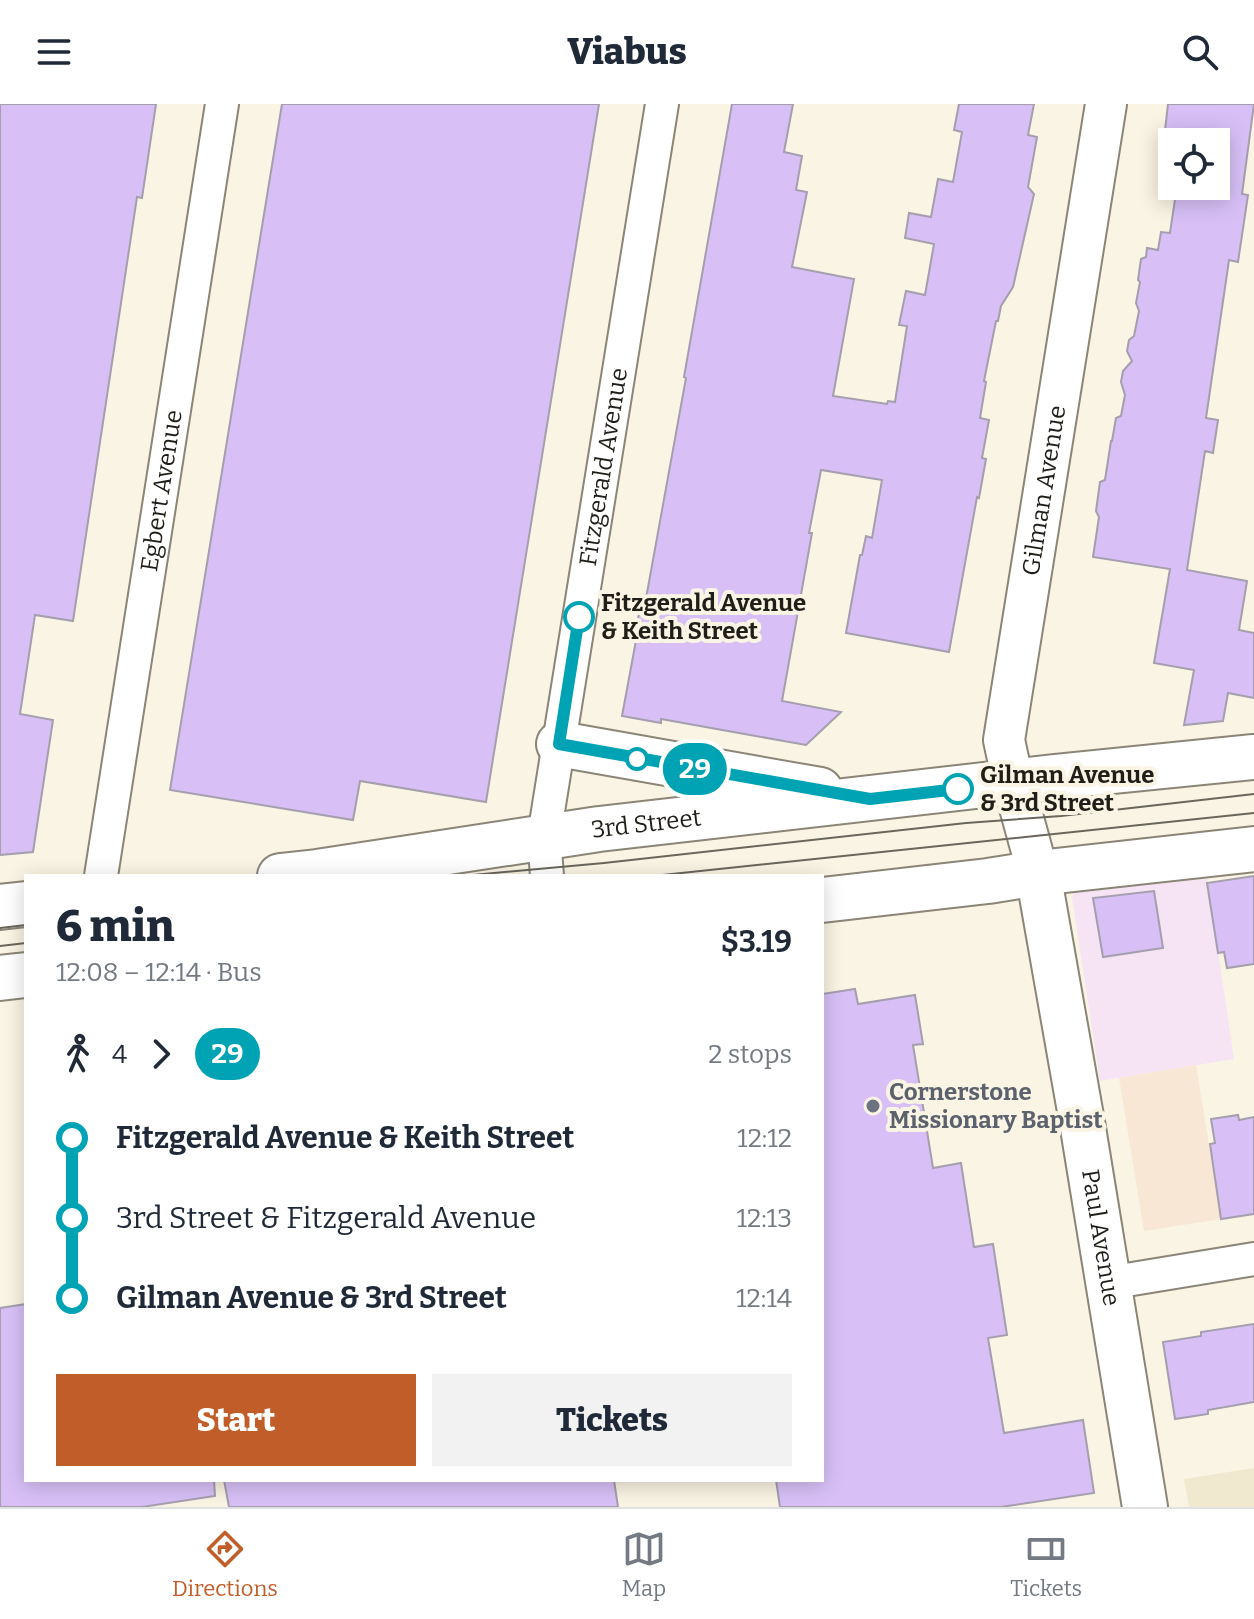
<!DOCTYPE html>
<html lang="en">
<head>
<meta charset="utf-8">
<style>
  :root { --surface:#fff; --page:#f2f2f3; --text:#1f2937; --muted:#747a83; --line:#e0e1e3; --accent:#c15d29 }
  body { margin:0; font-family:Bitter,serif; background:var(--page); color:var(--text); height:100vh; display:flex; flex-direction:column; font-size:30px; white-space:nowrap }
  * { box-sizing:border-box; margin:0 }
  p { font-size:26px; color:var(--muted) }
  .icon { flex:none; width:44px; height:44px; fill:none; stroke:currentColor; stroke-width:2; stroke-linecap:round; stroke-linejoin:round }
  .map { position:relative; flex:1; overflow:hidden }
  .details { position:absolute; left:24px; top:770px; width:800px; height:608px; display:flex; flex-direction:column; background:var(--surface); border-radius:0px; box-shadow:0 4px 20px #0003 }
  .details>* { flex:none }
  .badge { padding:0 16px; border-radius:26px; font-size:28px; line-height:52px }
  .fabs { position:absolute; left:1158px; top:24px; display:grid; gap:16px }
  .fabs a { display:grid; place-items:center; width:72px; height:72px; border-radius:0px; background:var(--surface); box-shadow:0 4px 20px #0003; font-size:40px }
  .map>.badge { position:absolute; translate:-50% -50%; box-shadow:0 0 0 4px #fff }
  .legs { display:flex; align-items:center; gap:12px; height:88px; padding:0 32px; font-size:26px }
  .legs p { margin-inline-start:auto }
  .overview { display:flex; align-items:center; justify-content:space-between; height:136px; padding:0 32px }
  h1 { font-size:44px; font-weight:800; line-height:60px }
  .primary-button { display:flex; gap:16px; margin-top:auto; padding:16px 32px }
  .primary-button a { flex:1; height:92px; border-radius:0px; background:var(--accent); color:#fff; font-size:32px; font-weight:800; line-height:92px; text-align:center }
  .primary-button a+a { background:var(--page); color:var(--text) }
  ul { padding:0 32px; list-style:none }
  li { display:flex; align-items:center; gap:28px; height:80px; font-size:30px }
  li i { display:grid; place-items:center; width:12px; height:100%; margin:0 10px; background:currentColor }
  li i::after { content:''; width:20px; height:20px; margin:-10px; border:6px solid; border-radius:50%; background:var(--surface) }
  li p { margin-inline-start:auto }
  li:first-child i { background:linear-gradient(#0000 50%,currentColor 0) }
  li:last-child i { background:linear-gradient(currentColor 50%,#0000 0) }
  header { display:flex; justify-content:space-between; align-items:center; height:104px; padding:0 32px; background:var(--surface); font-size:36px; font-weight:800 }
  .tabs { display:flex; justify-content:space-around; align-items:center; height:112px; border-top:2px solid var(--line); background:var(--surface); font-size:22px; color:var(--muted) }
  .tabs a { display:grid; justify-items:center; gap:4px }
  .tabs .selected { color:var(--accent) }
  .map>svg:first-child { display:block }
  .commercial { fill:#f6e4f5 }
  .industrial { fill:#f9e7d6 }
  .built { fill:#f1e8d0 }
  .building { fill:#d8c0f7; stroke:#a49ead; stroke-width:2 }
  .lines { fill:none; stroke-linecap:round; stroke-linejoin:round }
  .minor-casing { stroke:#8a8576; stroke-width:36 }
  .tertiary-casing { stroke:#8a8576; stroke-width:44 }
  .secondary-casing { stroke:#8a8576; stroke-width:48 }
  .primary-casing { stroke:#8a8576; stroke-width:48 }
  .minor { stroke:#fff; stroke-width:32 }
  .tertiary { stroke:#fff; stroke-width:40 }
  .secondary { stroke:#fff; stroke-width:44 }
  .primary { stroke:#fff; stroke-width:44 }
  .tram { stroke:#69665c; stroke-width:2 }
  .line-1-casing { stroke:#fff; stroke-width:18 }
  .line-1 { stroke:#00a3b4; stroke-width:12 }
  .stop-1-dot { fill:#fff; stroke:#00a3b4; stroke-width:4 }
  .worship-dot { fill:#6b7280; stroke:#faf4e4; stroke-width:3 }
  .labels { text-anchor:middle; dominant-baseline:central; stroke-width:8; stroke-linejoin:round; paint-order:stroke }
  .street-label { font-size:24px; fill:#201e18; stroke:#faf4e4 }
  .stop-label { font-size:24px; font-weight:bold; fill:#201e18; stroke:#faf4e4; text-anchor:start }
  .worship-label { font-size:24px; font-weight:bold; fill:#5b616d; stroke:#faf4e4; text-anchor:start }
</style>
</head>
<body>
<header><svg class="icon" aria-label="menu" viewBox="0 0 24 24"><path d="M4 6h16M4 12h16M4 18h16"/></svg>Viabus<svg class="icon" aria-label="search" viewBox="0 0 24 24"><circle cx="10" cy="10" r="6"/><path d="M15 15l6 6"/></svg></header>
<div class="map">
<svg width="1254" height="1403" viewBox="0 0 1254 1403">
  <rect width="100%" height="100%" fill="#faf4e4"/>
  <!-- commercial -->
  <path class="commercial" d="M1206,766L1234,955L1100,977L1072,793L1077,784Z"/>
  <!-- industrial -->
  <path class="industrial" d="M1196,961L1221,1115L1144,1127L1119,974Z"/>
  <!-- built -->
  <path class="built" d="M1254,1364V1403H1189L1184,1375Z"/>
  <!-- building -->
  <path class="building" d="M0,0H156L142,94L137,93L73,517L35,511L20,610L53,616L33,748L0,751Z
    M282,0H599L486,698L360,677L353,716L170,686Z
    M732,0H793L784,48L802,52L796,86L807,88L792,163L854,175L833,292L887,300L888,297L895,298L907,222L899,221L906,187L925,191L934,140L905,134L909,109L931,113L938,75L953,78L962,28L954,26L959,0H1034L1028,31L1037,33L1028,83L1034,90L1013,183L1001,202L998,217H996L984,277L986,278L980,314L989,316L982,354L986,355L979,394L977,393L949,548L846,529L860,451H862L866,432L872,434L882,376L821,366L809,429H812L782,597L841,608L806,641L661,615V619L622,612L637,531L635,530L641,499L645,500L686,274L684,273Z
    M1168,0H1254L1242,90L1248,91L1238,158L1229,156L1206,314L1218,316L1213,349L1205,347L1187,466L1247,477L1239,526L1254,529V594L1228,589L1223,617L1184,621L1194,566L1154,559L1170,465L1093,453L1099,413L1096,407L1100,378L1105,376L1111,337H1112L1116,314L1121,312L1125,291L1121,278L1123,267L1132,257L1127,247L1129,236L1134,232L1139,207L1136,199L1140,178L1138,176L1141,155L1146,153L1147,144L1158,146L1161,128L1170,129L1177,82H1216V38H1172V62L1162,60L1163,53L1160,51L1162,36L1164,35Z
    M1254,772V860L1227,864L1224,848L1218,849L1207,779Z
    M1154,787L1163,844L1103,853L1093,794Z
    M855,885L858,900L915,891L923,940L913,941L933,1064L961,1059L974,1143L993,1140L1007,1231L988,1234L1004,1329L1083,1316L1094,1389L1001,1403H780L776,1376H822V890Z
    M1238,1011L1239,1016L1254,1013V1110L1221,1115L1210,1040L1215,1039L1211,1015Z
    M26,1200V1376H214L215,1392L142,1403H0V1204Z
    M1254,1220V1298L1208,1306V1310L1175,1315L1163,1238L1201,1232V1228Z
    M224,1376H614L618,1403H229Z"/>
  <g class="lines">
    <defs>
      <g id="minor">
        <path id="s1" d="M101,772L222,0"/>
        <path id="s2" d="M547,772L544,732L662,0"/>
        <path d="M1108,1179L1254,1155"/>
      </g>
      <g id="tertiary">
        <path id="s3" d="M1038,769L1013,678L1004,636L1106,0"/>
      </g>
      <g id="secondary">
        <path id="s4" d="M1038,769L1083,1024L1145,1403"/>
      </g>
      <g id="primary">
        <path d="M559,640L820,686"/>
        <path id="s5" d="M280,772L317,768L599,725L1054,673L1254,653"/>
        <path d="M822,796L988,777L1038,769L1254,745"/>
        <path d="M0,803L26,800"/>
        <path d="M0,874L26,871"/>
      </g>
    </defs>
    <!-- minor casing -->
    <use href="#minor" class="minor-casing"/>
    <!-- tertiary casing -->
    <use href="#tertiary" class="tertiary-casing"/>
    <!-- secondary casing -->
    <use href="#secondary" class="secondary-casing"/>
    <!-- primary casing -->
    <use href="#primary" class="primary-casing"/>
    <!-- minor -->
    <use href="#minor" class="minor"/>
    <!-- tertiary -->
    <use href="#tertiary" class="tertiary"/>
    <!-- secondary -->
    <use href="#secondary" class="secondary"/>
    <!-- primary -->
    <use href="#primary" class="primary"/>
    <!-- tram -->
    <path class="tram" d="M462,772L604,759L966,719L1061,712L1254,690
      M653,772L1254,709
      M0,824L26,821
      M0,842L26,839"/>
  </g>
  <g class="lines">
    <defs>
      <path id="line-1" d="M579,513L559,640L870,695L958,685"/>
    </defs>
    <!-- line-1 casing -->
    <use href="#line-1" class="line-1-casing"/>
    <!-- line-1 -->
    <use href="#line-1" class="line-1"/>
  </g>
  <!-- markers -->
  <g class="stop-1-dot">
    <circle cx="579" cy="513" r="14"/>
    <circle cx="637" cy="655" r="10"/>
    <circle cx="958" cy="685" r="14"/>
  </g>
  <circle class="worship-dot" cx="873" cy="1002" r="8"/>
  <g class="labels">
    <!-- street labels -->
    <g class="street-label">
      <text stroke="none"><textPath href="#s2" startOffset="414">Fitzgerald Avenue</textPath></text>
      <text stroke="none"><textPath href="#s1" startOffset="390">Egbert Avenue</textPath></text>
      <text stroke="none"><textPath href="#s3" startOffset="390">Gilman Avenue</textPath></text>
      <text stroke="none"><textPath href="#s5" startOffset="370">3rd Street</textPath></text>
      <text stroke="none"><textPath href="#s4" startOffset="370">Paul Avenue</textPath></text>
    </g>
    <!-- stop labels -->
    <g class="stop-label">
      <text x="601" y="499">Fitzgerald Avenue<tspan x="601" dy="28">&amp; Keith Street</tspan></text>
      <text x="980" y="671">Gilman Avenue<tspan x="980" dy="28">&amp; 3rd Street</tspan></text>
    </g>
    <!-- worship labels -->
    <g class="worship-label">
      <text x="889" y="988">Cornerstone<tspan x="889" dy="28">Missionary Baptist</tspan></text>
    </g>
  </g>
</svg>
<div class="fabs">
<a><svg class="icon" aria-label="locate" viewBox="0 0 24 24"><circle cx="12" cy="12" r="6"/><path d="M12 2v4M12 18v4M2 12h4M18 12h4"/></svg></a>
</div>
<b class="badge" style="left:695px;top:665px;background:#00a3b4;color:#fff">29</b>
<section class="details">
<div class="overview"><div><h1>6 min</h1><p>12:08 – 12:14 · Bus</p></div><b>$3.19</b></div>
<div class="legs"><svg class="icon" aria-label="walk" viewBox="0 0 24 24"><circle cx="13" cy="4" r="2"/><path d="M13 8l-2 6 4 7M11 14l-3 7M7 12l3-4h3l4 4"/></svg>4<svg class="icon" aria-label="forward" viewBox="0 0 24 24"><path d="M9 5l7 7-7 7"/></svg><b class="badge" style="background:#00a3b4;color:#fff">29</b><p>2 stops</p></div>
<ul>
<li><i style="color:#00a3b4"></i><b>Fitzgerald Avenue &amp; Keith Street</b><p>12:12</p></li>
<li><i style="color:#00a3b4"></i><span>3rd Street &amp; Fitzgerald Avenue</span><p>12:13</p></li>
<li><i style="color:#00a3b4"></i><b>Gilman Avenue &amp; 3rd Street</b><p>12:14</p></li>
</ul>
<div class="primary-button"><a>Start</a><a>Tickets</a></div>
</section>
</div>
<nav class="tabs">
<a class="selected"><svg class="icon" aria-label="directions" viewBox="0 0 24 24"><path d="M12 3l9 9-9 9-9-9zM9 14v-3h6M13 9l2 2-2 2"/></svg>Directions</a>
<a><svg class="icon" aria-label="map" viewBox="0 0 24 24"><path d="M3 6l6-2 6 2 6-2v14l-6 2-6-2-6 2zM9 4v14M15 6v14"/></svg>Map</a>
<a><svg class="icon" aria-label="tickets" viewBox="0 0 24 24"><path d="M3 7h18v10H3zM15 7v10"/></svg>Tickets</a>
</nav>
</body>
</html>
